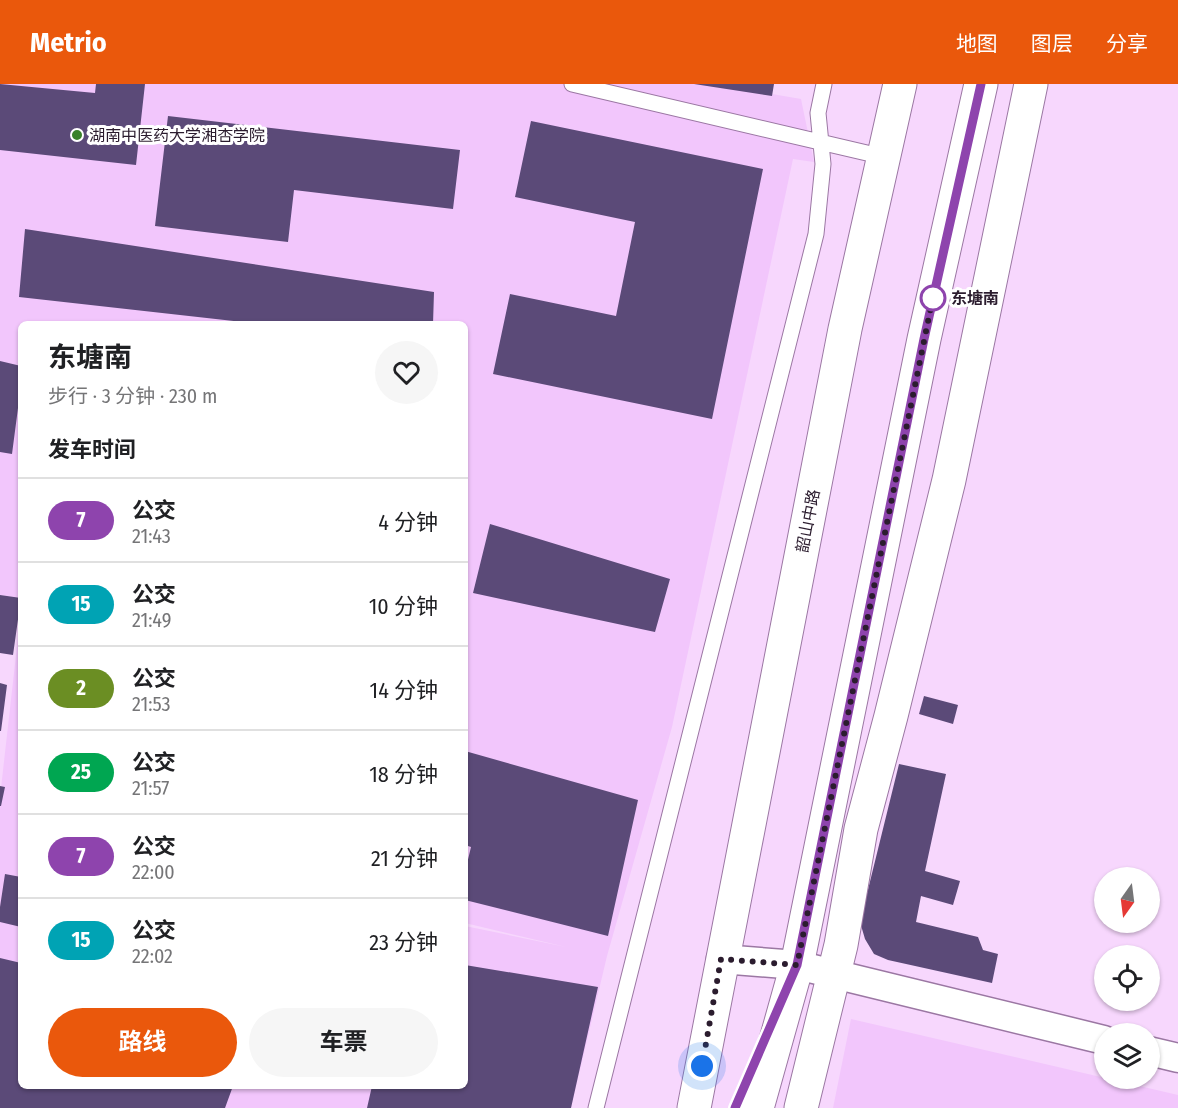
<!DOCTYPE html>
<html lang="zh">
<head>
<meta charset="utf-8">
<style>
  :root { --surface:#fff; --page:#f6f6f6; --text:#202124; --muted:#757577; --line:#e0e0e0; --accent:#ea580c }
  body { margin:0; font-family:"Fira Sans Condensed","Noto Sans SC",sans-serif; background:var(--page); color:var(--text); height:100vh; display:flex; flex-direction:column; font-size:22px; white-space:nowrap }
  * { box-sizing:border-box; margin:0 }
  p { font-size:20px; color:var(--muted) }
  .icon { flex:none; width:33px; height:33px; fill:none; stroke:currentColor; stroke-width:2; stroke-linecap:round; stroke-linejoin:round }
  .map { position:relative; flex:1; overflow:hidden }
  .sheet { position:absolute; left:18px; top:237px; width:450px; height:768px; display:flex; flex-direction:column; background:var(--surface); border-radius:9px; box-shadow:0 2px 4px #0004 }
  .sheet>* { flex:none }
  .badge { padding:0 12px; border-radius:20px; font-size:21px; line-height:39px }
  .needle { width:39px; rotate:194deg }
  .tools { position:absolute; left:1094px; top:783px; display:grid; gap:12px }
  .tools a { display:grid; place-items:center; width:66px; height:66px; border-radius:50%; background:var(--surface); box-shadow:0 2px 4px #0004; font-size:30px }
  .you { position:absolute; width:30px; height:30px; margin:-15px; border:4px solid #fff; border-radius:50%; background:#1a73e8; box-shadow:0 0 0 9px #1a73e833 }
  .map>.badge { position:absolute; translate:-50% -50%; box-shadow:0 0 0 3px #fff }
  h2 { padding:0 30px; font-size:22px; line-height:54px }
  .round { display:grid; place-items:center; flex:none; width:63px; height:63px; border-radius:32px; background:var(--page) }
  .overview { display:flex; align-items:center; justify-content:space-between; height:102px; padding:0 30px }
  h1 { font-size:28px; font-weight:700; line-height:45px }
  .action { display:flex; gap:12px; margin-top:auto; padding:12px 30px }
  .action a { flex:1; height:69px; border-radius:36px; background:var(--accent); color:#fff; font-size:24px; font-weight:700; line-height:69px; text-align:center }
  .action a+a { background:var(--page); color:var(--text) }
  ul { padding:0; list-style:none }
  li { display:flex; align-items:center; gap:18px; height:84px; padding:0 30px; border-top:2px solid var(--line) }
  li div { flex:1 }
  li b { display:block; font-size:22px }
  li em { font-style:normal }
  li .badge { min-width:66px; font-weight:700; text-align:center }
  header { display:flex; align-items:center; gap:36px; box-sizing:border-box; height:84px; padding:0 30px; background:var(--accent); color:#fff }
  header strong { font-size:28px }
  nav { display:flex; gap:33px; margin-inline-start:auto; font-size:21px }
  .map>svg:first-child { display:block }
  .built { fill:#f2c6fc }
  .building { fill:#5b4a78 }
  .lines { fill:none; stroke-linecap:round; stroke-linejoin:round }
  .service-casing { stroke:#9b77a3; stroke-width:17 }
  .minor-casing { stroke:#9b77a3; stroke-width:31 }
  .tertiary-casing { stroke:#9b77a3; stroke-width:35 }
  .primary-casing { stroke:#9b77a3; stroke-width:35 }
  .service { stroke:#fff; stroke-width:15 }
  .minor { stroke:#fff; stroke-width:28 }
  .tertiary { stroke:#fff; stroke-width:33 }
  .primary { stroke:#fff; stroke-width:33 }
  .line-casing { stroke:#fff; stroke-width:14 }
  .line { stroke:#8e44ad; stroke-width:9 }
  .walk { stroke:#2b1c2e; stroke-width:6; stroke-dasharray:0 10.8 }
  .poi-dot { fill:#388128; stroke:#fff; stroke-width:2 }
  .stop-dot { fill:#fff; stroke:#8e44ad; stroke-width:3 }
  .labels { text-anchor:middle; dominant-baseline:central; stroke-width:6; stroke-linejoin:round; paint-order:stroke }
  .poi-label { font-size:16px; fill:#2b1c2e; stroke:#fff; text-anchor:start }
  .stop-label { font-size:16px; font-weight:bold; fill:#2b1c2e; stroke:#fff; text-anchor:start }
  .street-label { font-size:16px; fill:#2b1c2e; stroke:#fff }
</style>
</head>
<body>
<header>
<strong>Metrio</strong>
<nav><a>地图</a><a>图层</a><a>分享</a></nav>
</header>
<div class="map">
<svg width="1178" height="1024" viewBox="0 0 1178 1024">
  <rect width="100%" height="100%" fill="#f7d7fd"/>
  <!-- built -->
  <path class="built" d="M0,0H714L801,15L814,78L793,75L672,643L607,872L571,1024H0V713L21,527V1002H465V842L566,863L465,839V240H21V514L0,511Z
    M851,935L1178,1011V1024H833Z"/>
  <!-- building -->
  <path class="building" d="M0,0L95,9L96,0H145L136,81L0,66Z
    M694,0H774L772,12Z
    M168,32L460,66L453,125L294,106L288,158L155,142Z
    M531,37L763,85L712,335L493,290L510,210L616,232L635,138L515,113Z
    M25,145L434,208L433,240H260L19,213Z
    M0,277L21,282V301L12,370L0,368Z
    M490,440L670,495L655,548L473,509Z
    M0,511L21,514L13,571L0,569Z
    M0,599L7,601L1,647H0Z
    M924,612L958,621L953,640L919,630Z
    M465,667L638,716L608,852L465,816V788L471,763L465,761Z
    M899,680L946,690L925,787L960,797L953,821L921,812L916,838L978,853L983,866L998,870L992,899L888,876L874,870L865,855L860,838Z
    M0,702L5,703L1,722H0Z
    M5,790L21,793V843L0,838V823Z
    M0,874L21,879V1002H233L225,1024H0Z
    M465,881L598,903L571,1024H367L372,1002H465Z"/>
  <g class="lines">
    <defs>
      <path id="service" d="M572,0L884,73
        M596,1024L816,150L823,80L818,29L824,0"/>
      <path id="minor" d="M721,875L797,881L1104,956
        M1149,967L1178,974"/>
      <path id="tertiary" d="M801,1024L841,861L861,745L891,632L949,396L1031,0"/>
      <path id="primary" d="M694,1024L845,245L900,0
        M757,1024L797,881L924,255L981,0"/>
    </defs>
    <!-- service casing -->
    <use href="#service" class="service-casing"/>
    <!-- minor casing -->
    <use href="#minor" class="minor-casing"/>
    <!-- tertiary casing -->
    <use href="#tertiary" class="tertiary-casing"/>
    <!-- primary casing -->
    <use href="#primary" class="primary-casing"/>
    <!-- service -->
    <use href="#service" class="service"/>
    <!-- minor -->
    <use href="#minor" class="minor"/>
    <!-- tertiary -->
    <use href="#tertiary" class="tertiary"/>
    <!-- primary -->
    <use href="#primary" class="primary"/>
  </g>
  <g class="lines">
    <defs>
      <path id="line" d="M735,1024L797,881L924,255L981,0"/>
    </defs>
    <!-- line casing -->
    <use href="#line" class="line-casing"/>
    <!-- line -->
    <use href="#line" class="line"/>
    <!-- walk -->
    <path class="walk" d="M702,982L721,875L797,881L934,208L933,214"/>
  </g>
  <!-- markers -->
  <circle class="poi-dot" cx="77" cy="51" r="6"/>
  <circle class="stop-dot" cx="933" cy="214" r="12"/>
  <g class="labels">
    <!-- poi labels -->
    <g class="poi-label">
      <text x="89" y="51">湖南中医药大学湘杏学院</text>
    </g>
    <!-- stop labels -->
    <g class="stop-label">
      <text x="951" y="214">东塘南</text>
    </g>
    <!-- street labels -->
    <g class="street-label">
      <text transform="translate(808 437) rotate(-79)">韶山中路</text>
    </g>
  </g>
</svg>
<div class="tools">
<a><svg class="needle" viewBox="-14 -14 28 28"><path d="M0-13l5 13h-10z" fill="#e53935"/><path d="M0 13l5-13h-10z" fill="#757577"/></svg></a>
<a><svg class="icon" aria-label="locate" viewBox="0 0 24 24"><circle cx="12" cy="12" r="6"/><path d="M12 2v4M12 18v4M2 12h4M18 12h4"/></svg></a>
<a><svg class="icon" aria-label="layers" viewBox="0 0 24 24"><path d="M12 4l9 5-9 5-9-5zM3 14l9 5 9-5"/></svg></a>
</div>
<div class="you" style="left:702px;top:982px"></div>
<section class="sheet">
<div class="overview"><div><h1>东塘南</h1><p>步行 · 3 分钟 · 230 m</p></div><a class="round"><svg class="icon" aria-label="heart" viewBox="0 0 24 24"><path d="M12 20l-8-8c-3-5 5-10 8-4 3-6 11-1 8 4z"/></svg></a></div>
<h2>发车时间</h2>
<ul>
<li><span class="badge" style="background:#8e44ad;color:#fff">7</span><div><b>公交</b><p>21:43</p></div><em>4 分钟</em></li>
<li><span class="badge" style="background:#00a3b4;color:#fff">15</span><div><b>公交</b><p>21:49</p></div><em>10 分钟</em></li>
<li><span class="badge" style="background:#6b8e23;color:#fff">2</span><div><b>公交</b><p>21:53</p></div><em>14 分钟</em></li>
<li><span class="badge" style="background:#00a651;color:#fff">25</span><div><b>公交</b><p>21:57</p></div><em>18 分钟</em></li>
<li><span class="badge" style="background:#8e44ad;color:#fff">7</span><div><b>公交</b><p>22:00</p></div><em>21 分钟</em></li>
<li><span class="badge" style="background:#00a3b4;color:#fff">15</span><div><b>公交</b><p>22:02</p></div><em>23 分钟</em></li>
</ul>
<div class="action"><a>路线</a><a>车票</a></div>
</section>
</div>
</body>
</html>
